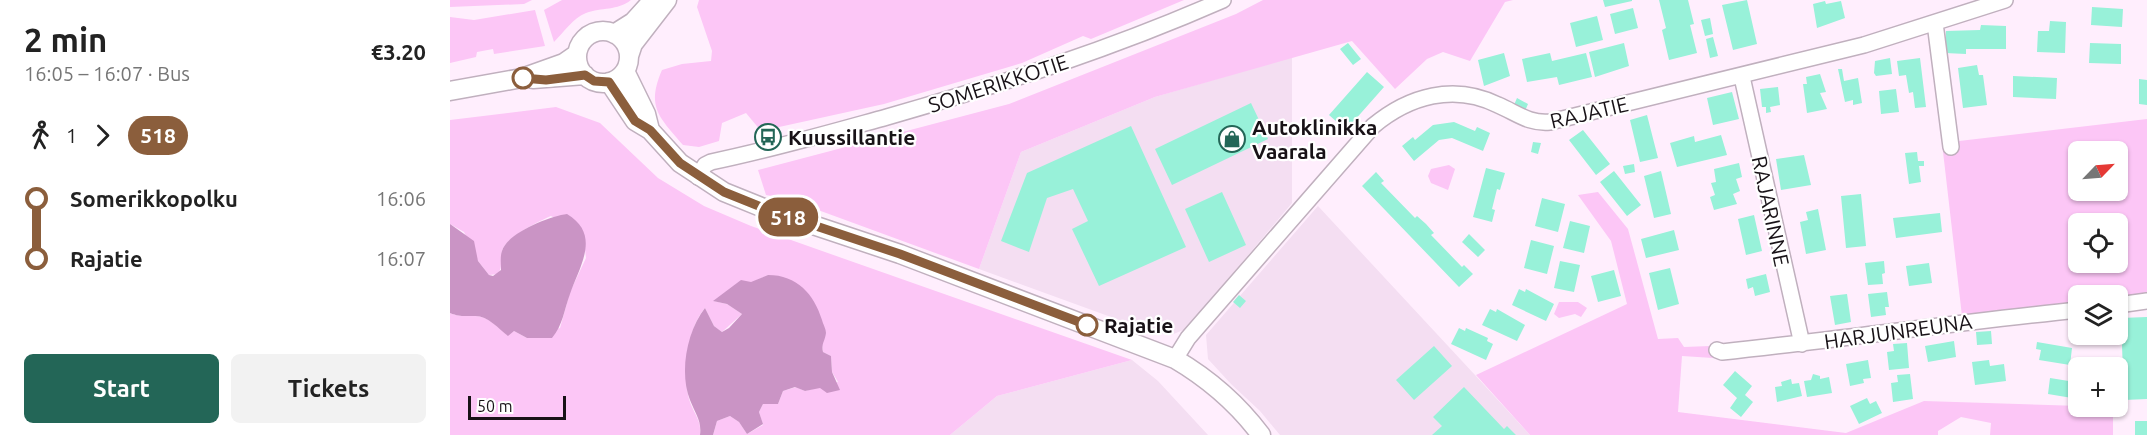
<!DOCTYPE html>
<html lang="en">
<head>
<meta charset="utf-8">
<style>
  :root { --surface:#fff; --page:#f2f2f2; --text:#222; --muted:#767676; --accent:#236657 }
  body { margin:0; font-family:Ubuntu,sans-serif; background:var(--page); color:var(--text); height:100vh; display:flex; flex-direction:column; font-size:22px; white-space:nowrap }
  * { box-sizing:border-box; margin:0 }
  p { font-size:20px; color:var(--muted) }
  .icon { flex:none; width:33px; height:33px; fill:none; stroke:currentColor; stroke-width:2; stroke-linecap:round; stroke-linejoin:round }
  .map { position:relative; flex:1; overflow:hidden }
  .panel { display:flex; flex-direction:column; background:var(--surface); width:450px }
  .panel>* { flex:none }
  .badge { padding:0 12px; border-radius:20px; font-size:21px; line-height:39px }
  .needle { width:39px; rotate:65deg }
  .buttons { position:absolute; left:1618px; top:141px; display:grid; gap:12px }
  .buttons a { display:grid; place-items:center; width:60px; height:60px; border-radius:9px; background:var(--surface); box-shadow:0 2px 4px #0004; font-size:30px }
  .scale { position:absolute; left:18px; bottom:15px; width:98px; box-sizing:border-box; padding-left:6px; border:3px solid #181217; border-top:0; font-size:16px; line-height:21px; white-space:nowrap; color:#181217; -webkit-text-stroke:4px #fff; paint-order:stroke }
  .map>.badge { position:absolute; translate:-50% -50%; box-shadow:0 0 0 3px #fff }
  .legs { display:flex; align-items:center; gap:9px; height:66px; padding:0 24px; font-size:20px }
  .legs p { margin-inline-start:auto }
  .headline { display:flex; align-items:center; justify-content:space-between; height:102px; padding:0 24px }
  h1 { font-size:33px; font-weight:600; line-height:45px }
  .button { display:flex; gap:12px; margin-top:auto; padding:12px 24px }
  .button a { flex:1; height:69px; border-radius:9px; background:var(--accent); color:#fff; font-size:24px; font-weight:600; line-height:69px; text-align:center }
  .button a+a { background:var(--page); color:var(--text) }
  ul { padding:0 24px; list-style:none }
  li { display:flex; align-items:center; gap:21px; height:60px; font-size:22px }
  li i { display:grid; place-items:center; width:9px; height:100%; margin:0 8px; background:currentColor }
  li i::after { content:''; width:15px; height:15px; margin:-8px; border:4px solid; border-radius:50%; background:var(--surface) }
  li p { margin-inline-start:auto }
  li:first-child i { background:linear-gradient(#0000 50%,currentColor 0) }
  li:last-child i { background:linear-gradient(currentColor 50%,#0000 0) }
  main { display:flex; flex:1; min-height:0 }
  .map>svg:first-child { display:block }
  .built { fill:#f4def2 }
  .green { fill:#fcc6f6; fill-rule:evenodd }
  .water { fill:#ca94c5 }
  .building { fill:#98f1d9 }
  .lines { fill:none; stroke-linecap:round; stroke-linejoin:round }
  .minor-casing { stroke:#c0b0be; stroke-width:18 }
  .major-casing { stroke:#c0b0be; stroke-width:21 }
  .minor { stroke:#fff; stroke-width:15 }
  .major { stroke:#fff; stroke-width:18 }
  .line-1-casing { stroke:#fff; stroke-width:14 }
  .line-1 { stroke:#8b5e3c; stroke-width:9 }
  .stop-1-dot { fill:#fff; stroke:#8b5e3c; stroke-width:3 }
  .labels { text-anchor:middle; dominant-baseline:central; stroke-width:4.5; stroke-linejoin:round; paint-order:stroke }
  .street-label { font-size:21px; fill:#181217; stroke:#fff }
  .poi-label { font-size:21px; font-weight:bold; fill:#181217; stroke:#fff; text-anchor:start }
  .stop-label { font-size:21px; font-weight:bold; fill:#181217; stroke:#fff; text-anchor:start }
</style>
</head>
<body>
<main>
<section class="panel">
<div class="headline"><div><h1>2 min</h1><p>16:05 – 16:07 · Bus</p></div><b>€3.20</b></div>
<div class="legs"><svg class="icon" aria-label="walk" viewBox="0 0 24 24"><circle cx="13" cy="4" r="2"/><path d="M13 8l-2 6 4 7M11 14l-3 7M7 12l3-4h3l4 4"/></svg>1<svg class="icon" aria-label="forward" viewBox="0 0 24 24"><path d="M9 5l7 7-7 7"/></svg><b class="badge" style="background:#8b5e3c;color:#fff">518</b></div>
<ul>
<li><i style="color:#8b5e3c"></i><b>Somerikkopolku</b><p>16:06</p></li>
<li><i style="color:#8b5e3c"></i><b>Rajatie</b><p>16:07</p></li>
</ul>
<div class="button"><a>Start</a><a>Tickets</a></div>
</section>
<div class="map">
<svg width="1697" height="435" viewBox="0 0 1697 435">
  <rect width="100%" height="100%" fill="#ffeefd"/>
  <!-- built -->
  <path class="built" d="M842,57V203L736,329L721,335L705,333L529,269L571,152L705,97Z
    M868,206L1025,375L1080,435H830L810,411L781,384L758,359L756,335Z
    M682,360L708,381L758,435H500L547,396Z"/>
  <!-- green -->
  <path class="green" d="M0,0H82L74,4L0,7Z
    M112,0H181C167,11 152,7 136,13C123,18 114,32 104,42L94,10Z
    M249,0H734L641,39L633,36L572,63L434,104L311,131L296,113L272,123L269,141L249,147L233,145C209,117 196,107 212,70L232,64L261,61L262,51L247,7Z
    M813,0H1063L1055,2L1020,61L993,52L977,59L945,89L902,41L705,97L571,152L529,269L338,199L316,195L308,170L559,104L786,14Z
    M85,10L95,46L44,54L43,49L27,52L26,57L0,63V17L24,20Z
    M106,107L150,123L208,178L254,206L301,226L682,360L547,396L500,435H263L267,421L280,416L289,422L297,434L313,425L309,412L313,404H328L333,391L346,387L355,391L388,382L382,372L381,356L373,352L372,345L376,332L318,275L264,301L277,304L292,314L272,332L264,326L255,308C237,329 232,373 239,399C243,413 252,420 250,435H0V313C10,317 14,316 24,316C37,315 48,327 57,335L64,331L77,338L110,328L120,292L136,258L133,233L101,216C89,221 55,238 52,251C50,259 53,267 48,274L39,275L28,261L14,232L0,224V120Z
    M1697,119V294L1668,297L1629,296V302L1512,316L1492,143ZM1629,152H1668V190H1629ZM1629,224H1668V262H1629Z
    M999,165L1005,169L998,190L981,183L978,176L981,169Z
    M1148,192L1178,229L1208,339L1228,338L1234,347L1260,346L1263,358L1232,356L1228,412L1396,433L1474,401L1663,407V435H1540L1541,423L1511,417L1488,431V435H1080L1026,375L1177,304L1161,241L1128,195Z
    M1109,302H1128L1137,308L1131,317L1125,314L1109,318L1104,314Z"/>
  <!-- water -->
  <path class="water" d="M117,214C152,235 129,267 120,294C114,310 113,325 102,338H77L64,331L58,336C48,328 37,315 24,316C14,316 10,317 0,313V224L24,241L28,261L39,275L43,276L51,270C51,264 50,256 52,251C57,233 100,216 117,214Z
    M318,275C347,275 364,294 372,320C373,324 376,329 376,333C375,341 371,344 373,352L381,356L382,372L390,390L377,393L370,388L355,391L345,387L333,391L328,404H313L309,412L313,424L297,434L289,422L280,416L267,421L263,435H250C252,421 245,413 240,400C229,372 237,331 255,308L264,326L272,332L279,328L292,314L277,304L263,301L291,280L301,282Z"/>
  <!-- building -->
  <path class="building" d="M1153,0H1182V1L1155,7Z
    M1209,0H1238L1244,24L1240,25L1247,53L1219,60L1212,30L1216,28Z
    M1297,0L1307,44L1283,50L1272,5Z
    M1375,1L1376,4L1391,1L1395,18L1367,28L1363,4Z
    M1642,7L1673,9L1672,27L1641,25Z
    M1183,8L1188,28L1165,34L1160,14Z
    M1147,16L1153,40L1126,47L1120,23Z
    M1260,18L1263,34L1255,36L1251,20Z
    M1600,21L1616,22L1615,53L1587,52L1588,31H1599Z
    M1531,25L1556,26V49H1516V54L1495,53L1496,31L1530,30Z
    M1263,37L1268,56L1260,58L1256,39Z
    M898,43L911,59L903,65L890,49Z
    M1174,43L1179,66L1145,77L1139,52Z
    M1640,43L1671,44V64L1639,63Z
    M1054,53L1060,76L1034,86L1028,60Z
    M1100,53L1102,61L1136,53L1142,77L1109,85L1107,77L1077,82L1072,59Z
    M1440,58L1442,74L1426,76L1424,73L1425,61Z
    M1470,58L1476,107L1465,108L1463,92L1459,93L1456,75L1449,76L1447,61Z
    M1527,65L1529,75H1533L1537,105L1513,108L1508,68Z
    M1388,69H1392L1394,81L1408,78L1412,103L1403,105V100L1395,102Z
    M917,72L934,87L896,130L879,115Z
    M1370,74L1376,92L1370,93L1377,109L1357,113L1353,84H1357L1356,77Z
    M1563,76L1607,78L1606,99L1563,97Z
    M1689,79L1697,80V105L1689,104Z
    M1328,87L1330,105L1320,107L1321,112L1316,113V107H1312L1310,89Z
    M1446,89L1449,112L1431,114L1429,91Z
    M1282,92L1289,119L1263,125L1257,98Z
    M1067,98L1078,104L1075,111L1064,105Z
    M801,103L818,139L722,185L705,149Z
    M1197,115L1208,158L1190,162L1180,120Z
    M1004,122L1025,131L1027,127L1040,133L1033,151L1002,138L989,140L964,161L952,146L963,137L965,140L983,125Z
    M681,126L736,247L649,286L622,229L638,221L623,189L597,198L579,252L551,241L577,173Z
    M1133,130L1160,164L1146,175L1119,140Z
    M1271,135L1277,155L1227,167L1220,143L1244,136L1245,142Z
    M1083,142L1091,143L1088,154L1081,152Z
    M1467,152L1468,161H1474V166H1469L1471,182L1459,184L1455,153Z
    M1354,155L1361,185L1331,190L1326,159Z
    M1289,163L1292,177L1286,179L1290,191L1283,194L1287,204L1264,210L1260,197L1265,195L1261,183L1266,182L1264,169Z
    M1184,164L1185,172L1175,174L1173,166Z
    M1036,168L1055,173L1050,190L1047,189L1042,209L1045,210L1042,222L1023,217Z
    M1164,171L1191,205L1177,216L1150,182Z
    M1211,171L1221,214L1204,218L1194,176Z
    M926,172L934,181L931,183L965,218L967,216L976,224L984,233L981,235L1012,267L1014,265L1023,274L1009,287L912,186Z
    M772,192L796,245L759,262L735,209Z
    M1411,194L1416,246L1396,248L1391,196Z
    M1092,198L1115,204L1108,232L1085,226Z
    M1368,209L1376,250L1356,254L1350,222L1358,220L1356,212Z
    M1490,213L1492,232L1446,238L1443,218Z
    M1304,215L1312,251L1296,255L1288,219Z
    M1120,221L1140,226L1134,253L1113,248Z
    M1224,230L1229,250L1196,258L1191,239Z
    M1019,234L1035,250L1028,257L1012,242Z
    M1081,240L1104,246L1097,274L1074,268Z
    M1110,261L1130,265L1124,292L1104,288Z
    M1434,261L1435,273L1432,274L1433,284L1418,285L1415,263Z
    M1479,263L1482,283L1459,286L1456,266Z
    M1220,268L1229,304L1208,310L1199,273Z
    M1164,270L1171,296L1148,302L1141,276Z
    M1316,274L1320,292L1305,296L1303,287L1298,289L1296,279Z
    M1069,289L1075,292L1076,289L1104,304L1096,321L1062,305Z
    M1437,292L1439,307H1435L1436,315L1421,317L1418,294Z
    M1397,294L1401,322L1385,325L1380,296Z
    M789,295L796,301L790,308L783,302Z
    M1040,309L1046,312L1047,309L1075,325L1067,341L1032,325Z
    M1697,317V399L1674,400L1671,318Z
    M1009,328L1015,331L1016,328L1038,338L1037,341L1043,344L1036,360L1001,344Z
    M1541,331L1542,344L1527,345L1526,332Z
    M1504,341L1506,357L1478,362L1475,346Z
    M1587,342L1622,348L1620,365L1589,360L1591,350L1586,349Z
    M1457,343L1459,368L1439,370L1437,352L1444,351L1443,344Z
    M984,346L1002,366L964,400L946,380Z
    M1418,360L1421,378L1413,379L1414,383L1400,386L1396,364Z
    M1539,360L1540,366L1554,364L1556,381L1525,385L1522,362Z
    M1285,371L1302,386L1295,395L1303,402L1291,417L1280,408L1287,398L1273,385Z
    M1363,374L1370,376V379L1379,377L1382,393L1357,397L1354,381L1361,380Z
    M1460,374L1463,399L1443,402L1441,383L1448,382L1447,375Z
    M1600,378L1625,382L1624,385L1629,386V399L1623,395L1622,398L1598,394Z
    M1341,379L1342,384L1349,383L1352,396L1327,402L1325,387L1332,386L1331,382Z
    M1014,387L1054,429L1057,426L1066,435H982L992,426L983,417Z
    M1417,398L1420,404L1426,401L1432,413L1409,424L1400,406Z
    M1685,421H1697V435H1685Z"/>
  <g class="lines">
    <defs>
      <path id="minor" d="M1485,23L1501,147
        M1292,77L1352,344
        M248,177L255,165L261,162C320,150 379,133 437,117C552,84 664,48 773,0
        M1668,305L1697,301
        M1267,350L1272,352C1392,339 1510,322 1629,310
        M725,359L738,338L923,126C959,96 1004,83 1048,105C1067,113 1079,124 1100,122L1414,45L1555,0"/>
      <path id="major" d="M127 57a26 26 0 1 1 52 0a26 26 0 1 1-52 0Z
        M164,34L183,22L203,0
        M179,56L183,44L217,0
        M175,71L196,114L200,130
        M83,79L135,75
        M159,82L185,121L200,130L230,163L274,192L321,211L450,254L725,359C759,379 787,403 811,435
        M0,91L72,78L114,63L127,54"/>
    </defs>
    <!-- minor casing -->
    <use href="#minor" class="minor-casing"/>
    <!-- major casing -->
    <use href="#major" class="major-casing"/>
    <!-- minor -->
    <use href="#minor" class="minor"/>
    <!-- major -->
    <use href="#major" class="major"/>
  </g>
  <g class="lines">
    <defs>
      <path id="line-1" d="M73,78L96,80L135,75L144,81L159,82L185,121L200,130L230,163L274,192L321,211L450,254L637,325"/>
    </defs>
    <!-- line-1 casing -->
    <use href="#line-1" class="line-1-casing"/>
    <!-- line-1 -->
    <use href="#line-1" class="line-1"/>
  </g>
  <!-- icons -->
  <defs>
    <symbol id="bus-ring" viewBox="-11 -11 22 22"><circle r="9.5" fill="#fff" stroke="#236657" stroke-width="1.5"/><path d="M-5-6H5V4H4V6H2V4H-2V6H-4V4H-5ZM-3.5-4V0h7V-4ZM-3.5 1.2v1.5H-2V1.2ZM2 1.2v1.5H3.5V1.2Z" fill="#236657"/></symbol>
    <symbol id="shop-ring" viewBox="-11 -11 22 22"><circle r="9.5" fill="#fff" stroke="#236657" stroke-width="1.5"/><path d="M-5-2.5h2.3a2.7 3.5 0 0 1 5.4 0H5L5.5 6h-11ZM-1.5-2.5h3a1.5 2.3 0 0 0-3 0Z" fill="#236657"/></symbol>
  </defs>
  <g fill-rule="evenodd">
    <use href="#bus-ring" x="303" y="122" width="30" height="30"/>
    <use href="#shop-ring" x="767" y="124" width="30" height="30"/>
  </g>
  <!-- markers -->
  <g class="stop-1-dot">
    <circle cx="73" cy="78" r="10"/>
    <circle cx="637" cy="325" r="10"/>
  </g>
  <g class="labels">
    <!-- street labels -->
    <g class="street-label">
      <text transform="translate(548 83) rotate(-18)">SOMERIKKOTIE</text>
      <text transform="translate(1139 112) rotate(-13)">RAJATIE</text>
      <text transform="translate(1321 211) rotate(78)">RAJARINNE</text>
      <text transform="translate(1448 331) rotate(-8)">HARJUNREUNA</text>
    </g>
    <!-- poi labels -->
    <g class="poi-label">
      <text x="802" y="127">Autoklinikka<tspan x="802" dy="24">Vaarala</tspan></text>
      <text x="338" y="137">Kuussillantie</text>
    </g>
    <!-- stop labels -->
    <g class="stop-label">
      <text x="654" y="325">Rajatie</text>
    </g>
  </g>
</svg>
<div class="buttons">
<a><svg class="needle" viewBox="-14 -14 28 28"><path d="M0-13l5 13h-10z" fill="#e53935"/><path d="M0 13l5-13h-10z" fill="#767676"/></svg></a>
<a><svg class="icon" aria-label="locate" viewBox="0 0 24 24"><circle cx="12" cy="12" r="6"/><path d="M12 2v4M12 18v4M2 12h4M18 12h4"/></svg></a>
<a><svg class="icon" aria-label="layers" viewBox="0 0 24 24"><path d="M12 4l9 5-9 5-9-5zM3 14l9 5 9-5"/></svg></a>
<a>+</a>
</div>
<div class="scale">50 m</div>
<b class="badge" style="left:338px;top:217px;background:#8b5e3c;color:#fff">518</b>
</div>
</main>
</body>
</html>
